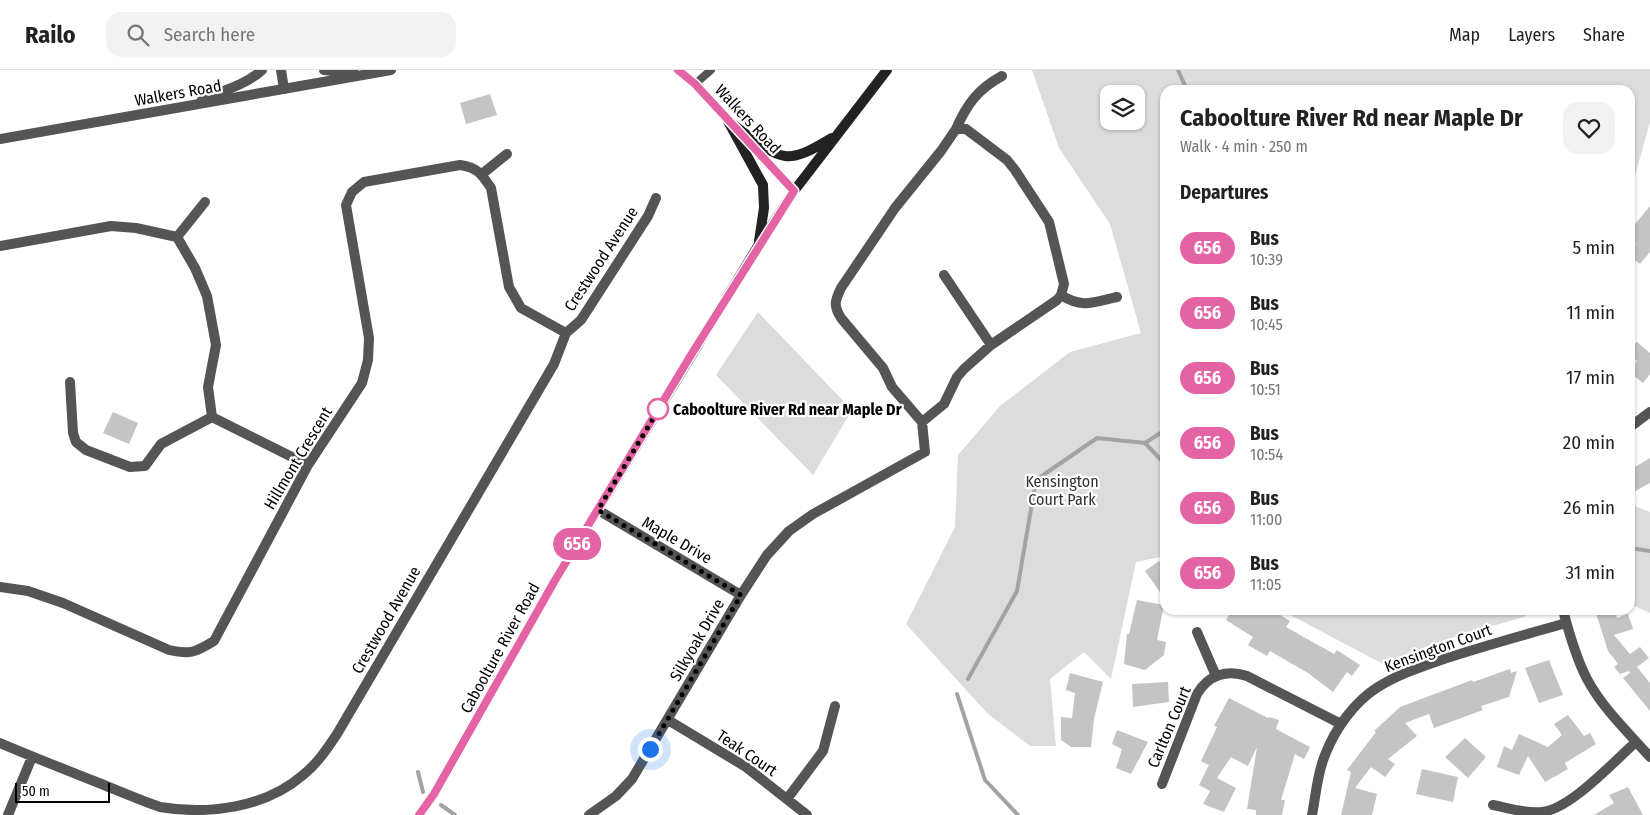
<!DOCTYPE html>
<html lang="en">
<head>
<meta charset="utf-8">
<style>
  :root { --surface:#fff; --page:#f2f2f2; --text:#222; --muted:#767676; --line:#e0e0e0 }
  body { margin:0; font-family:"Fira Sans Condensed",sans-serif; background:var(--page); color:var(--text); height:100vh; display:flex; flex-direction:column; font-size:19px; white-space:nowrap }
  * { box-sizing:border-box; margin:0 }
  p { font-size:16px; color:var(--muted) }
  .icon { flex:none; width:28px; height:28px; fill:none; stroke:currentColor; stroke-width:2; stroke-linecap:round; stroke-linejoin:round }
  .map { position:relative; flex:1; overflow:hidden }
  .side { position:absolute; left:1160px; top:15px; width:475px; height:530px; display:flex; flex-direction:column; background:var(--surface); border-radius:15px; box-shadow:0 1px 4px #0004 }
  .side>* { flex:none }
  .badge { padding:0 10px; border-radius:16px; font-size:18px; line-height:32px }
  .fabs { position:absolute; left:1100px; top:15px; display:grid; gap:10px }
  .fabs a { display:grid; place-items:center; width:45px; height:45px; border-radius:10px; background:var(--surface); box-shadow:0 1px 4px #0004; font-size:25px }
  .scale { position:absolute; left:15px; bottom:12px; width:95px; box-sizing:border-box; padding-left:5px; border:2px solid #000; border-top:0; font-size:14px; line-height:18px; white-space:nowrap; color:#000; -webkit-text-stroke:4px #fff; paint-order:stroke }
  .you { position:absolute; width:25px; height:25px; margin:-12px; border:4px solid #fff; border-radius:50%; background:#1a73e8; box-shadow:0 0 0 8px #1a73e833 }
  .map>.badge { position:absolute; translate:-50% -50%; box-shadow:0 0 0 2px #fff }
  h2 { padding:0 20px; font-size:19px; line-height:45px }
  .round { display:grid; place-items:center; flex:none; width:52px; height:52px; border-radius:15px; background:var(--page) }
  .overview { display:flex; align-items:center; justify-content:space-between; height:85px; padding:0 20px }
  h1 { font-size:24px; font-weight:700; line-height:38px }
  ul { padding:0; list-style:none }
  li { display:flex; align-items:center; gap:15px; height:65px; padding:0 20px }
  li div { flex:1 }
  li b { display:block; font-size:19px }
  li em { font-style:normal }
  li .badge { min-width:55px; font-weight:700; text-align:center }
  header { display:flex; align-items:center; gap:30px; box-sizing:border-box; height:70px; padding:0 25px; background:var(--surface); border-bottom:1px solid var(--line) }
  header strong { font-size:24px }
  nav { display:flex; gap:28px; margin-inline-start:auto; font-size:18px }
  .search { width:350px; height:45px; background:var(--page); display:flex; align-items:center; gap:12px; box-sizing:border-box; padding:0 18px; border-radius:15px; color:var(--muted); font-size:19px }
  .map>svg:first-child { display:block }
  .green { fill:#dcdcdc; fill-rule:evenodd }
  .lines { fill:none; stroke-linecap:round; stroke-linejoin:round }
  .stream { stroke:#a3a3a3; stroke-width:4 }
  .building { fill:#c4c4c4 }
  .service { stroke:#555; stroke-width:8 }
  .minor { stroke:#555; stroke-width:10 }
  .tertiary { stroke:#555; stroke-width:10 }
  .secondary { stroke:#222; stroke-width:10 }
  .line-casing { stroke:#fff; stroke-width:11 }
  .line { stroke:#e463a4; stroke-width:8 }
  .walk { stroke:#000; stroke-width:5; stroke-dasharray:0 9 }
  .stop-dot { fill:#fff; stroke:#e463a4; stroke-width:2.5 }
  .labels { text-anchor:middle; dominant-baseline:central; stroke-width:4.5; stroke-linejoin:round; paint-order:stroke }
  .street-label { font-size:16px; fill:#000; stroke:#fff }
  .stop-label { font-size:16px; font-weight:bold; fill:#000; stroke:#fff; text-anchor:start }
  .park-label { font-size:16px; fill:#333; stroke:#fff }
</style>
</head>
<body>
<header>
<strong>Railo</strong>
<div class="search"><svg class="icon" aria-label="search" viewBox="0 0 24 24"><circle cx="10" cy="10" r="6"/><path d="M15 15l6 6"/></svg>Search here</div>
<nav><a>Map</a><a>Layers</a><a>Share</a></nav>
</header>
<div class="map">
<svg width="1650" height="745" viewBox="0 0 1650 745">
  <rect width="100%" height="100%" fill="#fff"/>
  <!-- green -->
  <path class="green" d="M1032,0H1650V52L1630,123V20H1165V486L1136,492L1111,609L1084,582L1050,609L1056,676H1030L988,644L906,554L955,457L958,385L1000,336L1070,282L1141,263L1110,154L1059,78ZM1109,24H1136V51H1109Z
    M758,242L852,340L813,405L716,305Z
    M1630,434L1650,442V543L1630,534Z
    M1281,540H1532L1524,547C1477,560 1429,573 1383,594Z"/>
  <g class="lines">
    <!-- stream -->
    <path class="stream" d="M1178,0L1187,20
      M1145,373L1165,394
      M1630,478L1650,481
      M968,609L1017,521L1036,410L1097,368L1145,373L1165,360
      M957,624L985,710L1018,745
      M418,702L423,722
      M441,735L455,745"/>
  </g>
  <!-- building -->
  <path class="building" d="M490,24L497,45L466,54L460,33Z
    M1650,136V182L1640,194L1630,186V182L1636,174L1630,169V160Z
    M1637,272L1650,283V304L1643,313L1630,303V300L1637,291L1630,286V278Z
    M113,342L138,353L129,374L103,363Z
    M1650,388V413L1630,424V400Z
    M1159,491L1165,500V529L1145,501Z
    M1137,530L1164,535L1157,570L1166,572L1164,585L1145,600L1124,594L1127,564H1129Z
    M1232,540H1272L1290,551L1286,557L1334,584L1337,580L1360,595L1352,606L1347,602L1333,622L1308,603L1270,581L1267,586L1248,575L1253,567L1226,550Z
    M1595,540H1615L1617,548L1628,544L1633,559L1614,565L1630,584L1640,577L1649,588L1637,597L1650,613V641L1623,608L1630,603L1629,601L1620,604L1614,597L1618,594L1608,581Z
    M1549,590L1563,625L1539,633L1525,598Z
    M1510,599L1511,603L1517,601L1509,627L1481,636L1483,640L1434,658L1429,644L1405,653L1417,666L1388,689L1395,694L1385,707L1371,697L1355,718L1377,724L1372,745H1341L1351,702L1347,700L1376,662L1374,661L1400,637L1472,610L1473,612Z
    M1070,603L1103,612L1094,649L1091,677H1071L1061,670V647L1072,648L1075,623L1066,620Z
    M1168,612L1169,632L1133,637L1132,614Z
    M1229,628L1268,648L1269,647L1279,650L1276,659L1310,677L1304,689L1295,684L1281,730H1285L1282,745H1256V740L1247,739L1257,677L1248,696L1231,687L1217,708L1236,718L1224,742L1203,734L1210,721L1199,715L1209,695L1201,691L1217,657L1214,656Z
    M1568,645L1584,666L1590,663L1596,674L1565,693L1568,699L1545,712L1528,686L1519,705L1497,697L1504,676L1512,680L1519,664L1548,677L1562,665L1554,654Z
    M1117,660L1148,672L1131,704L1116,698L1122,679L1112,674Z
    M1465,668L1486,687L1468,708L1445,687Z
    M1422,699L1458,707L1453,732L1416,724Z
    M1628,717L1643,745H1594L1614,733L1609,725Z"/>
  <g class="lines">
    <!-- service -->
    <path class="service" d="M695,14L711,0"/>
    <!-- minor -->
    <path class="minor" d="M281,0L284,19
      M956,59H966L1007,90L1015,100L1049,152L1064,214L1061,225L1057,230L991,275L964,299L957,307L944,334L922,352L892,317L883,298L841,248C833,235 835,231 841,218L895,138L941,81Z
      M956,59C967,34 978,19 1002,6
      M482,104L507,84
      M177,167L205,132
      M0,176L111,156L136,158L177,167L195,198L207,226L216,275L208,317L212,347L308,395
      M944,205L991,275
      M1061,225C1083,239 1094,232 1117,227
      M70,312L73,363L76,372L86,380L130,397L145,396L161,374L212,347
      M1630,357L1650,342
      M598,440L741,525
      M0,517L28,521L63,533L169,580C190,585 196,582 214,571L308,395L362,313L368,290L369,268L346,135L352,122L364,112L460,95C478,98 481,103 491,118L509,217L521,238L566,263
      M1563,540C1569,563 1576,588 1587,609C1603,639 1628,662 1650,687
      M1197,562L1216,606
      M668,650L746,697L807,745
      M0,673C33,687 66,700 99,713C119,721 139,730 160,737C208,745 265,738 303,705C317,694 327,679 337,664L554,294L566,263L581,250L648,146L656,128
      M1162,714L1197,624C1208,605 1227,599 1247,606L1341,654
      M787,729L823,681L835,636
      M1493,735C1509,738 1526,744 1542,742C1571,739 1614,691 1636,672
      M8,745L32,687
      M589,745L616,726L632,709L741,525L767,485L789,461L813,444L925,382L922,352
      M1312,745C1316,725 1317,704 1325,685C1335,659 1354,632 1378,617C1397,605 1418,598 1438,591C1480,577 1524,565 1566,553"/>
    <!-- tertiary -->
    <path class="tertiary" d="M324,0L354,3
      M678,0L695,14L794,121
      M202,29C222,21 246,15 262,0
      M0,69L391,0"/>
    <!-- secondary -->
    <path class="secondary" d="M728,51L763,115L764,138L759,171
      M731,53C745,63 768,84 785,86C801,88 819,75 832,68
      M419,745L434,724L554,512L758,176L794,121L887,0"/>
  </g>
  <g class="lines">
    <defs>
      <path id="line" d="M419,745L434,724L554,512L691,285L794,121L695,14L678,0"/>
    </defs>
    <!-- line casing -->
    <use href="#line" class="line-casing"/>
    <!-- line -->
    <use href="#line" class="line"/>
    <!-- walk -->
    <path class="walk" d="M650,679L741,525L598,440L663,332L658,339"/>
  </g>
  <!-- markers -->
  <circle class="stop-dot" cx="658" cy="339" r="10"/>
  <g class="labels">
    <!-- street labels -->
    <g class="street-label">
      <text transform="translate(178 23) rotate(-10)">Walkers Road</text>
      <text transform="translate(748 49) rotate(47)">Walkers Road</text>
      <text transform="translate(601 189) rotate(-57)">Crestwood Avenue</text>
      <text transform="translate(298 388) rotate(-59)">Hillmont Crescent</text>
      <text transform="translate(677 470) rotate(30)">Maple Drive</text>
      <text transform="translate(386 550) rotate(-60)">Crestwood Avenue</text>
      <text transform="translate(697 570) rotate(-60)">Silkyoak Drive</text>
      <text transform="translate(500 578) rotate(-61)">Caboolture River Road</text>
      <text transform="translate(1438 578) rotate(-20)">Kensington Court</text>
      <text transform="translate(1169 657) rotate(-67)">Carlton Court</text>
      <text transform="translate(747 683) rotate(34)">Teak Court</text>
    </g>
    <!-- stop labels -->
    <g class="stop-label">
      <text x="673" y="339">Caboolture River Rd near Maple Dr</text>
    </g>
    <!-- park labels -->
    <g class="park-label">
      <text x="1062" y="411">Kensington<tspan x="1062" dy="18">Court Park</tspan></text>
    </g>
  </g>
</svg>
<div class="fabs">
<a><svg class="icon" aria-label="layers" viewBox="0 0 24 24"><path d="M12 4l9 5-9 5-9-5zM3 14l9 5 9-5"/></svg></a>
</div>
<div class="scale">50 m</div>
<div class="you" style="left:650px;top:679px"></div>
<b class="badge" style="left:577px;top:474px;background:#e463a4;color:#fff">656</b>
<section class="side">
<div class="overview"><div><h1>Caboolture River Rd near Maple Dr</h1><p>Walk · 4 min · 250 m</p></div><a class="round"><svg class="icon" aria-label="heart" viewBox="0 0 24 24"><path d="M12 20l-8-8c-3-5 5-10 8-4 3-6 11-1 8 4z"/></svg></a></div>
<h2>Departures</h2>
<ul>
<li><span class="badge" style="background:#e463a4;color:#fff">656</span><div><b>Bus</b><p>10:39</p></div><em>5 min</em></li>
<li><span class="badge" style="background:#e463a4;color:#fff">656</span><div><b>Bus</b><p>10:45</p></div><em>11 min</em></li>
<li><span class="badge" style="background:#e463a4;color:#fff">656</span><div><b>Bus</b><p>10:51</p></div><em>17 min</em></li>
<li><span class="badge" style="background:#e463a4;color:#fff">656</span><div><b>Bus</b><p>10:54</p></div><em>20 min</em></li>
<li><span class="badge" style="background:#e463a4;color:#fff">656</span><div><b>Bus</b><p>11:00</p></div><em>26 min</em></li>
<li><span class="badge" style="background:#e463a4;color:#fff">656</span><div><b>Bus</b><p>11:05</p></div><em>31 min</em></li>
</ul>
</section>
</div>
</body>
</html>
